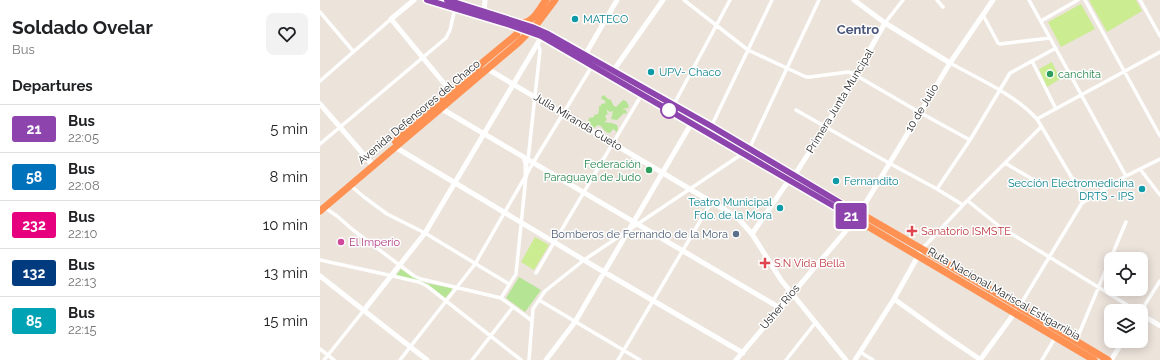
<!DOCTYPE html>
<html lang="en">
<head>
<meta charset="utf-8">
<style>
  :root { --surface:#fff; --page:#f2f2f2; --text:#202124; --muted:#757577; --line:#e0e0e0 }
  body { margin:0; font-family:Raleway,sans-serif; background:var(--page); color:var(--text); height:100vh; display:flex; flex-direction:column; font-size:15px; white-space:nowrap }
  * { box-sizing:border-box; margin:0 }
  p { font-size:13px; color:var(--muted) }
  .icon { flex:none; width:22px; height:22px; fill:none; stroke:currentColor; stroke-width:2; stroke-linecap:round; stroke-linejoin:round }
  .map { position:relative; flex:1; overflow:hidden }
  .sheet { display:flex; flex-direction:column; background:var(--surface); width:320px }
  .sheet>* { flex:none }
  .badge { padding:0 8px; border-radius:3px; font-size:14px; line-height:26px }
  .controls { position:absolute; left:784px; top:252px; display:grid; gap:8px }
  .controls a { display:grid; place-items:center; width:44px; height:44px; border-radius:8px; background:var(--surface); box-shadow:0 2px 10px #0003; font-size:20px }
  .map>.badge { position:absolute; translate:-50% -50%; box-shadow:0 0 0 2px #fff }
  h2 { padding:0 12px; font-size:15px; line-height:36px }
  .round { display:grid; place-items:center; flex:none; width:42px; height:42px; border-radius:8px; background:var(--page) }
  .head { display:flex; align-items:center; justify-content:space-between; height:68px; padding:0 12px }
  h1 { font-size:19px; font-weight:700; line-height:30px }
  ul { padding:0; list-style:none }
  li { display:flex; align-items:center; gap:12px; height:48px; padding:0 12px; border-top:1px solid var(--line) }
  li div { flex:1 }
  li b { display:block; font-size:15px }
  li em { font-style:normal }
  li .badge { min-width:44px; font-weight:700; text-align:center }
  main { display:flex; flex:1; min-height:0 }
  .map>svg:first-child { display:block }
  .green { fill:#b5e495 }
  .pitch { fill:#cbec91 }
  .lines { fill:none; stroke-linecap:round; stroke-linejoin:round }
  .street { stroke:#fff; stroke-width:3.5 }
  .secondary { stroke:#fff; stroke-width:5 }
  .highway { stroke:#ff9253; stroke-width:7 }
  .line-casing { stroke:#fff; stroke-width:9 }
  .line { stroke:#8e44ad; stroke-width:6 }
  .culture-dot { fill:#0f9aa8; stroke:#fff; stroke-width:1.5 }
  .leisure-dot { fill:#2e9e5b; stroke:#fff; stroke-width:1.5 }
  .stop-dot { fill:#fff; stroke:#8e44ad; stroke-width:2 }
  .health-dot { fill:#e0444e; stroke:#fff; stroke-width:1.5 }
  .service-dot { fill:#5c6f8a; stroke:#fff; stroke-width:1.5 }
  .hotel-dot { fill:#d1479c; stroke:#fff; stroke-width:1.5 }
  .labels { text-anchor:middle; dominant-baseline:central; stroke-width:3; stroke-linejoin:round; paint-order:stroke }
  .culture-label { font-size:11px; fill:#0d838f; stroke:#fff; text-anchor:start }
  .leisure-label { font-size:11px; fill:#27864d; stroke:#fff; text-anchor:start }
  .street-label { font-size:11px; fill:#292929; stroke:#fff }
  .health-label { font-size:11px; fill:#be3a42; stroke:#fff; text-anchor:start }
  .service-label { font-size:11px; fill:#4e5e75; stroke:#fff; text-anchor:end }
  .hotel-label { font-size:11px; fill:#b23c85; stroke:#fff; text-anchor:start }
  .quarter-label { font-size:13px; font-weight:bold; fill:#49557b; stroke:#fff }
</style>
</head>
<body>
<main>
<section class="sheet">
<div class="head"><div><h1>Soldado Ovelar</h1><p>Bus</p></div><a class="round"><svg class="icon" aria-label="heart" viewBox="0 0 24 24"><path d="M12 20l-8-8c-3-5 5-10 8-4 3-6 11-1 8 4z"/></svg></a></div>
<h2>Departures</h2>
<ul>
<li><span class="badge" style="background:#8e44ad;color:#fff">21</span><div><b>Bus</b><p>22:05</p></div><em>5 min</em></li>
<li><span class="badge" style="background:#0072bc;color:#fff">58</span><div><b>Bus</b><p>22:08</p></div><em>8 min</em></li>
<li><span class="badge" style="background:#e6007e;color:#fff">232</span><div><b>Bus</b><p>22:10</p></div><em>10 min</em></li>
<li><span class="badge" style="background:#003b80;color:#fff">132</span><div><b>Bus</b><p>22:13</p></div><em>13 min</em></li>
<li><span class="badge" style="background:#00a3b4;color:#fff">85</span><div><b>Bus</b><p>22:15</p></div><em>15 min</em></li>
</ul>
</section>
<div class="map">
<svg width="840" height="360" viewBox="0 0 840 360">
  <rect width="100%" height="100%" fill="#ece3db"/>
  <!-- green -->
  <path class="green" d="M284,95L288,99L291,100L293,105L296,107L303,100L306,101L309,106L308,108L302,109L306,110L307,114L304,113L297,120L291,119L293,111L290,112L287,110V113H289L285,116L287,120L284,122L292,123L297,125L298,129L297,132L293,129L290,133C286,133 284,130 281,126L278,125L274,128L271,125L268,121L269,118L274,117V115L278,114L279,110V106H281V104L286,103L284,100L281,99L282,96Z
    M81,269L93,277L106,283L131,288L132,290L125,298C107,285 99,280 77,276V274Z
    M199,277L221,290L205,312L186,298Z"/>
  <!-- pitch -->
  <path class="pitch" d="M769,0H816L822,11L787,32Z
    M761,4L775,29L741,47L728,22Z
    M732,62L740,79L727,87L719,69Z
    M215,237L229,245L214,270L201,262Z"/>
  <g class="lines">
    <!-- street -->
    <path class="street" d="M364,0L428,50L486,77H490L528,72L532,73L599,112L650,140
      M617,0L623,7
      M709,0L806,176
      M765,0L840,136
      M820,0L840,36
      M0,12L33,51
      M663,15L678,43L680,44L730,38
      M721,21L758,0
      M565,23L583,0
      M712,61L736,109
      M630,63C659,79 694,94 717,119L765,200
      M0,81L71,19
      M353,106L410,0
      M476,110L569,163L617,189L643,205
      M717,119L840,52
      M391,127L452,0
      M0,144L126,38L130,30L135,8
      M429,149L499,0
      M208,160L220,50L218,44
      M685,163L722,185
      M820,169L840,195
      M30,185L44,197L67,214L105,233L189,284
      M617,189L650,140L690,73L736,48
      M648,201L679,226L817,311
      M4,207L17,216L33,230L94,276L101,279L181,298L211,320
      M602,249L643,205L721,127
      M0,260L73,276L99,282L107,286L201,360
      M216,273L322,94
      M181,298L196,274L206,176
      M219,300L320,360
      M699,307L762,203L806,176L840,159
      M821,311L840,281
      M756,341L806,222
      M0,349L14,360
      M540,352L553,360
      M4,360L44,310
      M80,360L155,264L213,163L272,66
      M152,360L193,307
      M209,360L213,309L225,291L264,260L422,154
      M298,360L392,201
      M466,360L496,322
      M722,360L735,338"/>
    <!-- secondary -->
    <path class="secondary" d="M94,0L71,19L132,93
      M534,0L565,23L630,63
      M164,11L165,0
      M265,55L297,0
      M171,71L417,217L432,234L461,280L526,360
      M293,71L343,0
      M0,104L51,163
      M122,109L460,308
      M75,147L284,272L423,353
      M204,157L206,164V175
      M432,234L469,180L474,176L506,126L565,23
      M0,276L107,360
      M574,299L627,337L661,360
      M44,310L105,233L222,36
      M821,314L840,326
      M226,360L255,322L371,124
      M416,360L536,219L630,63L673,0
      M535,360L574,299L602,249
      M660,360L699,307
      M791,360L803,341"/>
    <!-- highway -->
    <path class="highway" d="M107,0L208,31L222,36L532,217L774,360
      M127,0L212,27L228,34L391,127L602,249L788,360
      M202,23C214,22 219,9 226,0
      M150,78L162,63L197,34L198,30L192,26
      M75,141L148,79
      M0,211L199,42L217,24L235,0"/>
  </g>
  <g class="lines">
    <defs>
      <path id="line" d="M107,0L190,25L221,36L536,219L539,214L391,126L228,34L212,27L127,0"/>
    </defs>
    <!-- line casing -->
    <use href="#line" class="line-casing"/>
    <!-- line -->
    <use href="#line" class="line"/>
  </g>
  <!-- markers -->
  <g class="culture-dot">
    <circle cx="255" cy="19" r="4"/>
    <circle cx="331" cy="72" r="4"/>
    <circle cx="516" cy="181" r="4"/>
    <circle cx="822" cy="189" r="4"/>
    <circle cx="460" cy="208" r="4"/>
  </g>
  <g class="leisure-dot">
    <circle cx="730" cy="74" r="4"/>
    <circle cx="329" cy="170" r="4"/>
  </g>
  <circle class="stop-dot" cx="349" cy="110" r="8"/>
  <g class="health-dot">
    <path d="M590 225h4v4h4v4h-4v4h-4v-4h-4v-4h4z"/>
    <path d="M443 257h4v4h4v4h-4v4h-4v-4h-4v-4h4z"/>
  </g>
  <circle class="service-dot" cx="416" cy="234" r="4"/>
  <circle class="hotel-dot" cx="21" cy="242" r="4"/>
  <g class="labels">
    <!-- culture labels -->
    <g class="culture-label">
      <text x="263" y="19">MATECO</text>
      <text x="339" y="72">UPV- Chaco</text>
      <text x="524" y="181">Fernandito</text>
      <text x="814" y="183" text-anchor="end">Sección Electromedicina<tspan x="814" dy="13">DRTS - IPS</tspan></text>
      <text x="452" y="202" text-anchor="end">Teatro Municipal<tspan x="452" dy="13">Fdo. de la Mora</tspan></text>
    </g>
    <!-- leisure labels -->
    <g class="leisure-label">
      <text x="738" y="74">canchita</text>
      <text x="321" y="164" text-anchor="end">Federación<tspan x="321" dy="13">Paraguaya de Judo</tspan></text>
    </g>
    <!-- street labels -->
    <g class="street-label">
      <text transform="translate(520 101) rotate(-59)">Primera Junta Muncipal</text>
      <text transform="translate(602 108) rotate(-59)">10 de Julio</text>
      <text transform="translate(99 112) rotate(-40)">Avenida Defensores del Chaco</text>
      <text transform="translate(258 122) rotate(31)">Julia Miranda Cueto</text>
      <text transform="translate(684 294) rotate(30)">Ruta Nacional Mariscal Estigarribia</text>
      <text transform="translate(460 307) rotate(-50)">Usher Ríos</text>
    </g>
    <!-- health labels -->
    <g class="health-label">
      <text x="601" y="231">Sanatorio ISMSTE</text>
      <text x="454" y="263">S.N Vida Bella</text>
    </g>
    <!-- service labels -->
    <g class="service-label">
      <text x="408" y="234">Bomberos de Fernando de la Mora</text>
    </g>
    <!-- hotel labels -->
    <g class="hotel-label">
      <text x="29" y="242">El Imperio</text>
    </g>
    <!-- quarter labels -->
    <g class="quarter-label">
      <text x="538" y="29">Centro</text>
    </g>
  </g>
</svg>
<div class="controls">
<a><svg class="icon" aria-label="locate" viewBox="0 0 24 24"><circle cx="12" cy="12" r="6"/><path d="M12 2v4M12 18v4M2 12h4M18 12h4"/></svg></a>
<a><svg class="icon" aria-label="layers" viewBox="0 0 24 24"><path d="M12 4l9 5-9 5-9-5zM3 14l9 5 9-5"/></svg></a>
</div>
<b class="badge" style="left:531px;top:216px;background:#8e44ad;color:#fff">21</b>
</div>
</main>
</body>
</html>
